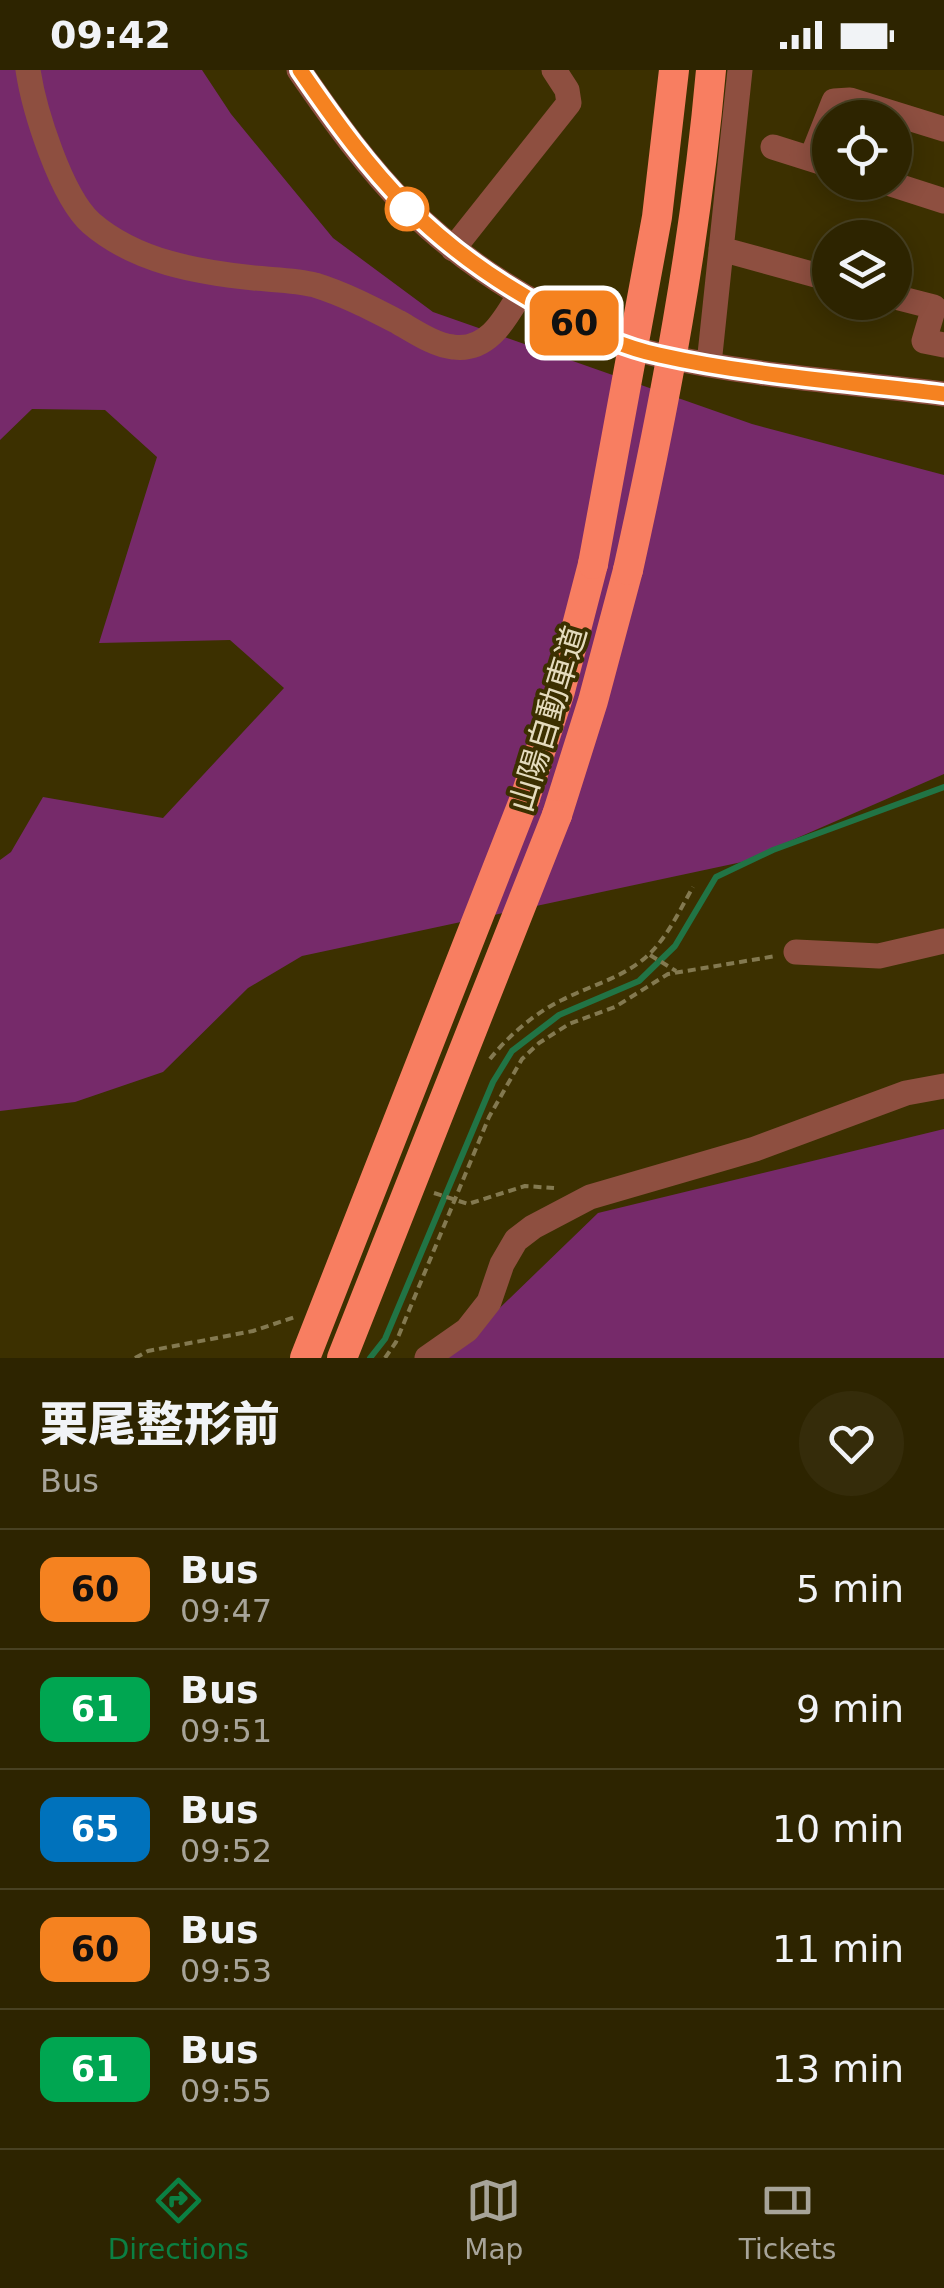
<!DOCTYPE html>
<html lang="en">
<head>
<meta charset="utf-8">
<style>
  :root { --surface:#2d2400; --page:#352c0a; --text:#f1f3f6; --muted:#a7a499; --line:#484122; --accent:#0b8043 }
  body { margin:0; font-family:"DejaVu Sans","Noto Sans JP",sans-serif; background:var(--page); color:var(--text); height:100vh; display:flex; flex-direction:column; font-size:38px; white-space:nowrap }
  * { box-sizing:border-box; margin:0 }
  p { font-size:32px; color:var(--muted) }
  .icon { flex:none; width:55px; height:55px; fill:none; stroke:currentColor; stroke-width:2; stroke-linecap:round; stroke-linejoin:round }
  .map { position:relative; height:1288px; overflow:hidden }
  .side { display:flex; flex-direction:column; background:var(--surface); flex:1 }
  .side>* { flex:none }
  .badge { padding:0 20px; border-radius:15px; font-size:35px; line-height:65px }
  .controls { position:absolute; left:812px; top:30px; display:grid; gap:20px }
  .controls a { display:grid; place-items:center; width:100px; height:100px; border-radius:50%; background:var(--surface); box-shadow:0 5px 25px #0003,0 0 0 2px var(--line); font-size:50px }
  .map>.badge { position:absolute; translate:-50% -50%; box-shadow:0 0 0 5px #fff }
  .round { display:grid; place-items:center; flex:none; width:105px; height:105px; border-radius:52px; background:var(--page) }
  .overview { display:flex; align-items:center; justify-content:space-between; height:170px; padding:0 40px }
  h1 { font-size:48px; font-weight:800; line-height:75px }
  ul { padding:0; list-style:none }
  li { display:flex; align-items:center; gap:30px; height:120px; padding:0 40px; border-top:2px solid var(--line) }
  li div { flex:1 }
  li b { display:block; font-size:38px }
  li em { font-style:normal }
  li .badge { min-width:110px; font-weight:700; text-align:center }
  .status { display:flex; justify-content:space-between; align-items:center; height:70px; padding:0 50px; background:var(--surface); direction:ltr }
  .status svg { height:28px; fill:currentColor }
  .dock { display:flex; justify-content:space-around; align-items:center; height:140px; border-top:2px solid var(--line); background:var(--surface); font-size:28px; color:var(--muted) }
  .dock a { display:grid; justify-items:center; gap:5px }
  .dock .active { color:var(--accent) }
  .map>svg:first-child { display:block }
  .green { fill:#762a6a }
  .lines { fill:none; stroke-linecap:round; stroke-linejoin:round }
  .stream { stroke:#217445; stroke-width:6 }
  .path { stroke:#837950; stroke-width:4; stroke-dasharray:8 5; stroke-linecap:butt }
  .minor { stroke:#8e4f40; stroke-width:25 }
  .highway { stroke:#f87e61; stroke-width:30 }
  .highway-bridge { stroke:#f87e61; stroke-width:30 }
  .line-casing { stroke:#fff; stroke-width:22 }
  .line { stroke:#f58220; stroke-width:15 }
  .stop-dot { fill:#fff; stroke:#f58220; stroke-width:5 }
  .labels { text-anchor:middle; dominant-baseline:central; stroke-width:8; stroke-linejoin:round; paint-order:stroke }
  .street-label { font-size:32px; fill:#e4dbbd; stroke:#3c3000 }
</style>
</head>
<body>
<div class="status"><b>09:42</b><svg viewBox="0 0 49 12"><path d="M0 12V9h3v3zM5 12V6h3v6zM10 12V3h3v9zM15 12V0h3v12zM26 1h20v11H26zM47 4h2v5h-2z"/></svg></div>
<div class="map">
<svg width="944" height="1288" viewBox="0 0 944 1288">
  <rect width="100%" height="100%" fill="#3c3000"/>
  <!-- green -->
  <path class="green" d="M0,0H202L231,44L333,168L433,242L752,354L944,405V704L742,792L302,886L248,918L163,1002L75,1032L0,1041V790L11,782L43,727L163,748L284,618L230,570L99,573L157,387L105,340L32,339L0,370Z
    M944,1059V1288H448L598,1143Z"/>
  <g class="lines">
    <!-- stream -->
    <path class="stream" d="M370,1288L385,1269L493,1012L512,981L559,945L639,911L675,876L716,807L773,780L944,717"/>
    <!-- path -->
    <path class="path" d="M650,885L676,901
      M490,989C509,965 535,943 562,930C591,915 620,909 645,888C667,869 679,841 693,817
      M434,1123L468,1134L525,1116L554,1118
      M135,1288L148,1281L253,1261L295,1247
      M385,1288L396,1272L489,1047L522,989L539,973L569,954L615,937L668,904L776,886"/>
    <!-- minor -->
    <path class="minor" d="M28,0C34,40 61,126 91,153C136,192 198,202 254,208C274,210 296,210 315,215C344,224 371,238 398,252C414,261 434,275 453,277C488,282 505,249 520,224
      M299,0C373,108 429,176 547,239C581,258 620,277 659,285C752,306 849,312 944,324
      M773,77L830,95
      M811,89L834,31L850,30L944,59
      M885,112L944,131
      M453,179L569,33L567,20L554,0
      M721,179L830,209
      M895,227L934,237L924,271L944,275
      M709,294L740,0
      M796,882L879,886L944,871
      M427,1288L467,1260L489,1232L502,1194L516,1170L533,1157L590,1127L755,1079L906,1023L944,1016"/>
    <!-- highway -->
    <path class="highway" d="M525,728L560,621L593,494
      M557,745L593,631L628,500"/>
    <!-- highway-bridge -->
    <path class="highway-bridge" d="M593,494L657,147L674,0
      M628,500C665,334 696,169 711,0
      M305,1288L525,728
      M342,1288L557,745"/>
  </g>
  <g class="lines">
    <defs>
      <path id="line" d="M300,0C374,108 429,175 547,239C581,258 620,277 659,285C752,306 849,312 944,324"/>
    </defs>
    <!-- line casing -->
    <use href="#line" class="line-casing"/>
    <!-- line -->
    <use href="#line" class="line"/>
  </g>
  <!-- markers -->
  <circle class="stop-dot" cx="407" cy="139" r="20"/>
  <g class="labels">
    <!-- street labels -->
    <g class="street-label">
      <text transform="translate(548 649) rotate(-73)">山陽自動車道</text>
    </g>
  </g>
</svg>
<div class="controls">
<a><svg class="icon" aria-label="locate" viewBox="0 0 24 24"><circle cx="12" cy="12" r="6"/><path d="M12 2v4M12 18v4M2 12h4M18 12h4"/></svg></a>
<a><svg class="icon" aria-label="layers" viewBox="0 0 24 24"><path d="M12 4l9 5-9 5-9-5zM3 14l9 5 9-5"/></svg></a>
</div>
<b class="badge" style="left:574px;top:253px;background:#f58220;color:#111">60</b>
</div>
<section class="side">
<div class="overview"><div><h1>栗尾整形前</h1><p>Bus</p></div><a class="round"><svg class="icon" aria-label="heart" viewBox="0 0 24 24"><path d="M12 20l-8-8c-3-5 5-10 8-4 3-6 11-1 8 4z"/></svg></a></div>
<ul>
<li><span class="badge" style="background:#f58220;color:#111">60</span><div><b>Bus</b><p>09:47</p></div><em>5 min</em></li>
<li><span class="badge" style="background:#00a651;color:#fff">61</span><div><b>Bus</b><p>09:51</p></div><em>9 min</em></li>
<li><span class="badge" style="background:#0072bc;color:#fff">65</span><div><b>Bus</b><p>09:52</p></div><em>10 min</em></li>
<li><span class="badge" style="background:#f58220;color:#111">60</span><div><b>Bus</b><p>09:53</p></div><em>11 min</em></li>
<li><span class="badge" style="background:#00a651;color:#fff">61</span><div><b>Bus</b><p>09:55</p></div><em>13 min</em></li>
</ul>
</section>
<nav class="dock">
<a class="active"><svg class="icon" aria-label="directions" viewBox="0 0 24 24"><path d="M12 3l9 9-9 9-9-9zM9 14v-3h6M13 9l2 2-2 2"/></svg>Directions</a>
<a><svg class="icon" aria-label="map" viewBox="0 0 24 24"><path d="M3 6l6-2 6 2 6-2v14l-6 2-6-2-6 2zM9 4v14M15 6v14"/></svg>Map</a>
<a><svg class="icon" aria-label="tickets" viewBox="0 0 24 24"><path d="M3 7h18v10H3zM15 7v10"/></svg>Tickets</a>
</nav>
</body>
</html>
